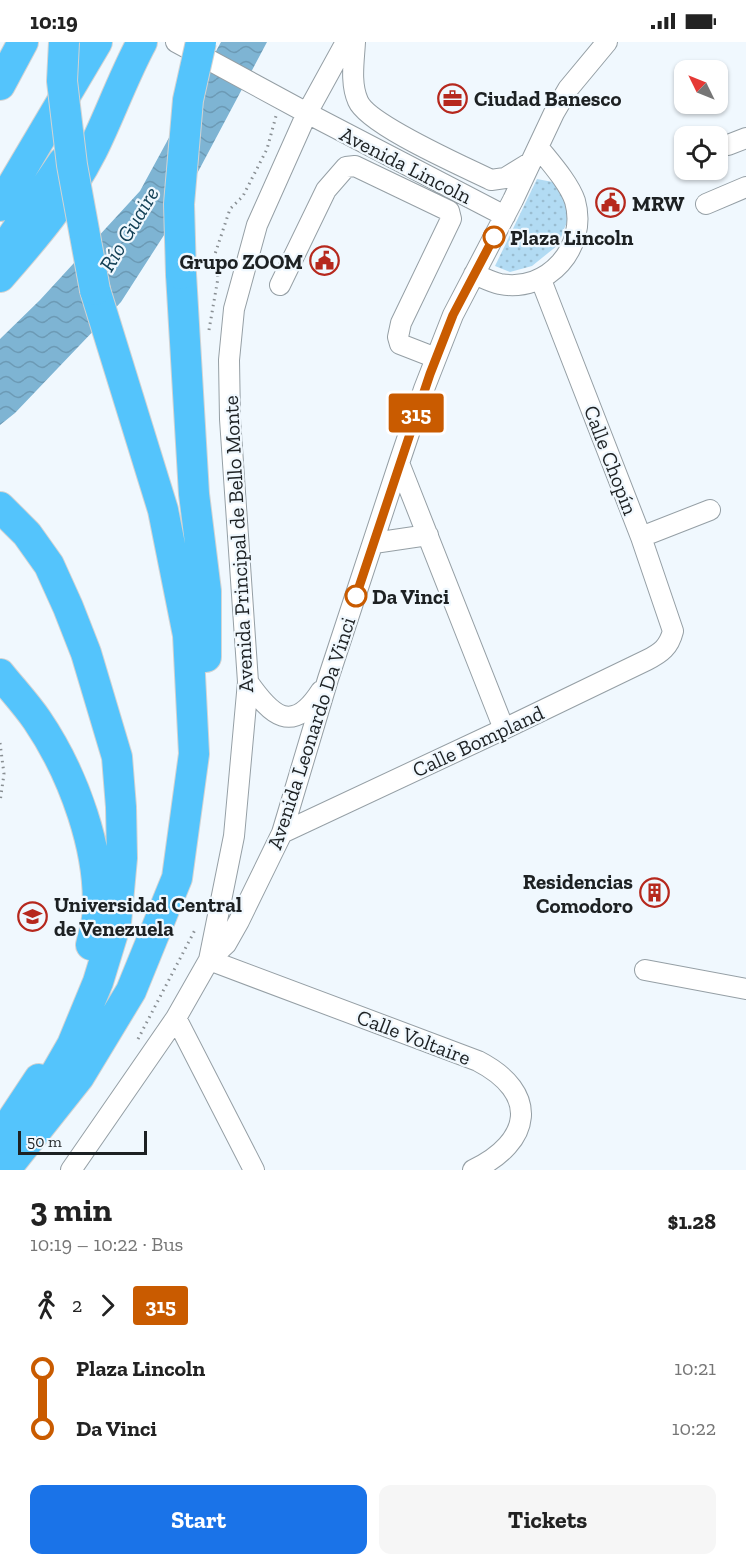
<!DOCTYPE html>
<html lang="en">
<head>
<meta charset="utf-8">
<style>
  :root { --surface:#fff; --page:#f6f6f6; --text:#222; --muted:#767676; --accent:#1a73e8 }
  body { margin:0; font-family:"Zilla Slab",serif; background:var(--page); color:var(--text); height:100vh; display:flex; flex-direction:column; font-size:22px; white-space:nowrap }
  * { box-sizing:border-box; margin:0 }
  p { font-size:20px; color:var(--muted) }
  .icon { flex:none; width:33px; height:33px; fill:none; stroke:currentColor; stroke-width:2; stroke-linecap:round; stroke-linejoin:round }
  .map { position:relative; height:1128px; overflow:hidden }
  .details { display:flex; flex-direction:column; background:var(--surface); flex:1 }
  .details>* { flex:none }
  .badge { padding:0 12px; border-radius:4px; font-size:21px; line-height:39px }
  .needle { width:39px; rotate:313deg }
  .fabs { position:absolute; left:674px; top:18px; display:grid; gap:12px }
  .fabs a { display:grid; place-items:center; width:54px; height:54px; border-radius:12px; background:var(--surface); box-shadow:0 2px 4px #0004; font-size:30px }
  .scale { position:absolute; left:18px; bottom:15px; width:129px; box-sizing:border-box; padding-left:6px; border:3px solid #1d2123; border-top:0; font-size:16px; line-height:21px; white-space:nowrap; color:#1d2123; -webkit-text-stroke:4px #f0f8fe; paint-order:stroke }
  .map>.badge { position:absolute; translate:-50% -50%; box-shadow:0 0 0 3px #fff }
  .legs { display:flex; align-items:center; gap:9px; height:66px; padding:0 30px; font-size:20px }
  .legs p { margin-inline-start:auto }
  .headline { display:flex; align-items:center; justify-content:space-between; height:102px; padding:0 30px }
  h1 { font-size:33px; font-weight:800; line-height:45px }
  .primary-button { display:flex; gap:12px; margin-top:auto; padding:12px 30px }
  .primary-button a { flex:1; height:69px; border-radius:12px; background:var(--accent); color:#fff; font-size:24px; font-weight:800; line-height:69px; text-align:center }
  .primary-button a+a { background:var(--page); color:var(--text) }
  ul { padding:0 30px; list-style:none }
  li { display:flex; align-items:center; gap:21px; height:60px; font-size:22px }
  li i { display:grid; place-items:center; width:9px; height:100%; margin:0 8px; background:currentColor }
  li i::after { content:''; width:15px; height:15px; margin:-8px; border:4px solid; border-radius:50%; background:var(--surface) }
  li p { margin-inline-start:auto }
  li:first-child i { background:linear-gradient(#0000 50%,currentColor 0) }
  li:last-child i { background:linear-gradient(currentColor 50%,#0000 0) }
  .status { display:flex; justify-content:space-between; align-items:center; height:42px; padding:0 30px; background:var(--surface); direction:ltr }
  .status svg { height:16px; fill:currentColor }
  .map>svg:first-child { display:block }
  .park { fill:url(#park-dots) }
  .water { fill:url(#water-waves) }
  .lines { fill:none; stroke-linecap:round; stroke-linejoin:round }
  .minor-casing { stroke:#959fa5; stroke-width:22 }
  .highway-casing { stroke:#d2d3d3; stroke-width:32 }
  .path { stroke:#898f93; stroke-width:3; stroke-dasharray:1.5 4.5; stroke-linecap:butt }
  .minor { stroke:#fff; stroke-width:20 }
  .highway { stroke:#54c4fc; stroke-width:30 }
  .highway-bridge-casing { stroke:#d2d3d3; stroke-width:32; stroke-linecap:butt }
  .highway-bridge { stroke:#54c4fc; stroke-width:30 }
  .line-1-casing { stroke:#fff; stroke-width:14 }
  .line-1 { stroke:#c95b00; stroke-width:9 }
  .stop-1-dot { fill:#fff; stroke:#c95b00; stroke-width:3 }
  .labels { text-anchor:middle; dominant-baseline:central; stroke-width:4.5; stroke-linejoin:round; paint-order:stroke }
  .poi-label { font-size:21px; font-weight:bold; fill:#1d2123; stroke:#f0f8fe; text-anchor:start }
  .street-label { font-size:21px; fill:#1d2123; stroke:#f0f8fe }
  .stop-label { font-size:21px; font-weight:bold; fill:#1d2123; stroke:#f0f8fe; text-anchor:start }
  .water-label { font-size:22px; font-style:italic; fill:#134056; stroke:#f0f8fe }
</style>
</head>
<body>
<div class="status"><b>10:19</b><svg viewBox="0 0 49 12"><path d="M0 12V9h3v3zM5 12V6h3v6zM10 12V3h3v9zM15 12V0h3v12zM26 1h20v11H26zM47 4h2v5h-2z"/></svg></div>
<div class="map">
<svg width="746" height="1128" viewBox="0 0 746 1128">
  <defs>
    <pattern id="park-dots" width="8" height="8" patternUnits="userSpaceOnUse" patternTransform="scale(1.5)"><rect width="8" height="8" fill="#b2dbf3"/><path d="M2 2h.1M6 6h.1" fill="none" stroke="#99bcd0" stroke-width="1.8" stroke-linecap="round"/></pattern>
    <pattern id="water-waves" width="16" height="10" patternUnits="userSpaceOnUse" patternTransform="scale(1.5)"><rect width="16" height="10" fill="#7eb4d3"/><path d="M0 5q4-4 8 0t8 0" fill="none" stroke="#6c9ab5"/></pattern>
  </defs>
  <rect width="100%" height="100%" fill="#f0f8fe"/>
  <!-- park -->
  <path class="park" d="M537,137L558,141L570,172L558,203L532,224L510,230L495,224Z"/>
  <!-- water -->
  <path class="water" d="M221,0H267L166,190L121,260L15,371L0,383V297L40,258L140,149Z"/>
  <g class="lines">
    <defs>
      <path id="minor" d="M176,0L307,71L505,174
        M355,0C354,19 350,41 358,59C368,83 465,125 491,138L505,136L531,120
        M728,103L746,96
        M706,162L746,145
        M474,232C482,235 491,240 500,242C548,251 588,205 575,159C569,141 550,120 538,105
        M280,243L326,148L346,125L355,124L449,169L451,177L401,281L398,295L400,302L436,316
        M399,421L504,687
        M641,495L710,468
        M374,501L428,493
        M248,640C271,673 292,694 321,649
        M282,791L504,687L647,618C661,611 669,605 673,589L641,495L541,238
        M209,918L226,902L239,879L282,791L328,637L399,421L424,347L453,273L513,158L554,71L568,47L607,0
        M209,918L478,1019C540,1051 532,1100 473,1128
        M645,928L746,947
        M176,976L254,1128
        M71,1128L176,976L209,918L234,794L248,640L230,377L229,318L234,267L257,183L307,71L346,0"/>
      <path id="highway" d="M0,43L23,0
        M0,164L97,0
        M7,202L63,120
        M181,232L194,452L206,549V615
        M0,235C36,194 67,158 92,109C110,73 123,35 142,0
        M0,465L27,492L49,523L68,565L86,611L117,715L121,765L122,816L116,881L98,940L72,1003L37,1064
        M0,632C12,647 26,662 37,678C73,731 103,811 97,876C96,885 93,894 91,903
        M0,1096L39,1037
        M5,1128L79,1035L131,949L177,836L194,712L188,593L163,468L95,248"/>
    </defs>
    <!-- minor casing -->
    <use href="#minor" class="minor-casing"/>
    <!-- highway casing -->
    <use href="#highway" class="highway-casing"/>
    <!-- path -->
    <path class="path" d="M209,288L218,236L215,212L230,167L243,154L267,107L276,74
      M0,701L4,732L0,760
      M138,997L196,886"/>
    <!-- minor -->
    <use href="#minor" class="minor"/>
    <!-- highway -->
    <use href="#highway" class="highway"/>
    <defs>
      <path id="highway-bridge" d="M64,0L62,39L72,123L95,248
        M181,232L179,162L188,58L201,0"/>
    </defs>
    <!-- highway-bridge casing -->
    <use href="#highway-bridge" class="highway-bridge-casing"/>
    <!-- highway-bridge -->
    <use href="#highway-bridge" class="highway-bridge"/>
  </g>
  <g class="lines">
    <defs>
      <path id="line-1" d="M356,554L430,332L453,273L494,195"/>
    </defs>
    <!-- line-1 casing -->
    <use href="#line-1" class="line-1-casing"/>
    <!-- line-1 -->
    <use href="#line-1" class="line-1"/>
  </g>
  <!-- icons -->
  <defs>
    <symbol id="office-ring" viewBox="-11 -11 22 22"><circle r="9.5" fill="#f0f8fe" stroke="#b6281d" stroke-width="1.5"/><path d="M-6-3h4V-5.5h4V-3h4V5H-6ZM-1-4.5V-3h2v-1.5ZM-6 0V1H6V0Z" fill="#b6281d"/></symbol>
    <symbol id="civic-ring" viewBox="-11 -11 22 22"><circle r="9.5" fill="#f0f8fe" stroke="#b6281d" stroke-width="1.5"/><path d="M-.6-6.5H3V-4.5H.6V-3L4-1V1h2V6H-6V1h2V-1L-.6-3ZM-1.2 2.5V6h2.4V2.5Z" fill="#b6281d"/></symbol>
    <symbol id="building-ring" viewBox="-11 -11 22 22"><circle r="9.5" fill="#f0f8fe" stroke="#b6281d" stroke-width="1.5"/><path d="M-4-6H4V6H1V3H-1V6H-4ZM-2.5-4.3h1.7v1.8h-1.7ZM.8-4.3h1.7v1.8H.8ZM-2.5-1h1.7V.8h-1.7ZM.8-1h1.7V.8H.8Z" fill="#b6281d"/></symbol>
    <symbol id="university-ring" viewBox="-11 -11 22 22"><circle r="9.5" fill="#f0f8fe" stroke="#b6281d" stroke-width="1.5"/><path d="M0-5L7-2L0 1L-7-2ZM-4 1L0 2.5L4 1V4Q0 6-4 4Z" fill="#b6281d"/></symbol>
  </defs>
  <g fill-rule="evenodd">
    <use href="#office-ring" x="436" y="40" width="33" height="33"/>
    <use href="#civic-ring" x="594" y="144" width="33" height="33"/>
    <use href="#civic-ring" x="308" y="202" width="33" height="33"/>
    <use href="#building-ring" x="638" y="834" width="33" height="33"/>
    <use href="#university-ring" x="16" y="858" width="33" height="33"/>
  </g>
  <!-- markers -->
  <g class="stop-1-dot">
    <circle cx="494" cy="195" r="10"/>
    <circle cx="356" cy="554" r="10"/>
  </g>
  <g class="labels">
    <!-- poi labels -->
    <g class="poi-label">
      <text x="474" y="56">Ciudad Banesco</text>
      <text x="632" y="161">MRW</text>
      <text x="303" y="219" text-anchor="end">Grupo ZOOM</text>
      <text x="633" y="839" text-anchor="end">Residencias<tspan x="633" dy="24">Comodoro</tspan></text>
      <text x="54" y="862">Universidad Central<tspan x="54" dy="24">de Venezuela</tspan></text>
    </g>
    <!-- street labels -->
    <g class="street-label">
      <text transform="translate(406 123) rotate(27)">Avenida Lincoln</text>
      <text transform="translate(611 418) rotate(69)">Calle Chopín</text>
      <text transform="translate(238 502) rotate(-93)">Avenida Principal de Bello Monte</text>
      <text transform="translate(311 691) rotate(-72)">Avenida Leonardo Da Vinci</text>
      <text transform="translate(478 699) rotate(-25)">Calle Bompland</text>
      <text transform="translate(414 995) rotate(21)">Calle Voltaire</text>
    </g>
    <!-- stop labels -->
    <g class="stop-label">
      <text x="510" y="195">Plaza Lincoln</text>
      <text x="372" y="554">Da Vinci</text>
    </g>
    <!-- water labels -->
    <g class="water-label">
      <text transform="translate(129 187) rotate(-59)">Río Guaire</text>
    </g>
  </g>
</svg>
<div class="fabs">
<a><svg class="needle" viewBox="-14 -14 28 28"><path d="M0-13l5 13h-10z" fill="#e53935"/><path d="M0 13l5-13h-10z" fill="#767676"/></svg></a>
<a><svg class="icon" aria-label="locate" viewBox="0 0 24 24"><circle cx="12" cy="12" r="6"/><path d="M12 2v4M12 18v4M2 12h4M18 12h4"/></svg></a>
</div>
<div class="scale">50 m</div>
<b class="badge" style="left:416px;top:371px;background:#c95b00;color:#fff">315</b>
</div>
<section class="details">
<div class="headline"><div><h1>3 min</h1><p>10:19 – 10:22 · Bus</p></div><b>$1.28</b></div>
<div class="legs"><svg class="icon" aria-label="walk" viewBox="0 0 24 24"><circle cx="13" cy="4" r="2"/><path d="M13 8l-2 6 4 7M11 14l-3 7M7 12l3-4h3l4 4"/></svg>2<svg class="icon" aria-label="forward" viewBox="0 0 24 24"><path d="M9 5l7 7-7 7"/></svg><b class="badge" style="background:#c95b00;color:#fff">315</b></div>
<ul>
<li><i style="color:#c95b00"></i><b>Plaza Lincoln</b><p>10:21</p></li>
<li><i style="color:#c95b00"></i><b>Da Vinci</b><p>10:22</p></li>
</ul>
<div class="primary-button"><a>Start</a><a>Tickets</a></div>
</section>
</body>
</html>
